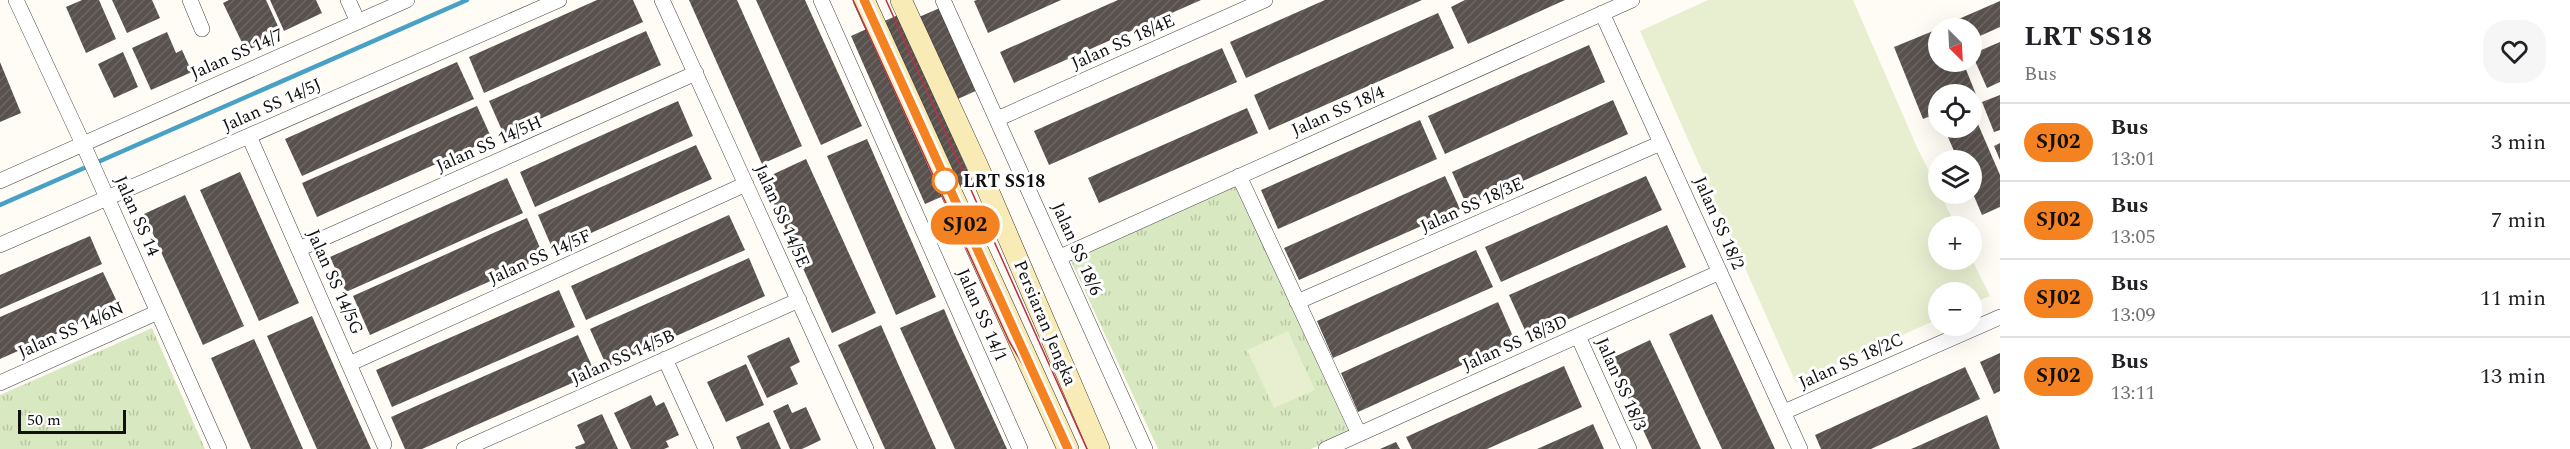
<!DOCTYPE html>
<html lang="en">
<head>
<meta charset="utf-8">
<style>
  :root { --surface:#fff; --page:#f6f6f6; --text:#202124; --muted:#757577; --line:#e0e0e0 }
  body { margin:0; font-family:Spectral,serif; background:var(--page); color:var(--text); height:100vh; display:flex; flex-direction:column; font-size:22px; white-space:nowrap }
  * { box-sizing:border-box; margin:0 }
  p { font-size:20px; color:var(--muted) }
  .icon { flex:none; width:33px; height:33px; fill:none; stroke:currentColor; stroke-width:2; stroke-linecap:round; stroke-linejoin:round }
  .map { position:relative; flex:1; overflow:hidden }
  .panel { display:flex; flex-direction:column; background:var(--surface); width:570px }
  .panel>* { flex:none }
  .badge { padding:0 12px; border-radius:20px; font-size:21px; line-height:39px }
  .needle { width:39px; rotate:156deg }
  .controls { position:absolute; left:1928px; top:18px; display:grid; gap:12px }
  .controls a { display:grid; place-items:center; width:54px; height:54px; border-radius:50%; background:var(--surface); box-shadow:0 6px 24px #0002; font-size:30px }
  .scale { position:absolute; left:18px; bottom:15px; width:108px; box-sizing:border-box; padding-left:6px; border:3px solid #111; border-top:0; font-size:16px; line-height:21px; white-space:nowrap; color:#111; -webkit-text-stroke:4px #fff; paint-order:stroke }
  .map>.badge { position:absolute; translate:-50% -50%; box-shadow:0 0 0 3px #fff }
  .round { display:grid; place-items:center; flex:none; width:63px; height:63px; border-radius:24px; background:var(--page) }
  .headline { display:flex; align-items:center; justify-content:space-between; height:102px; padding:0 24px }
  h1 { font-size:28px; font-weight:700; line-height:45px }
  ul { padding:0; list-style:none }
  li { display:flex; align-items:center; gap:18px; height:78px; padding:0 24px; border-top:2px solid var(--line) }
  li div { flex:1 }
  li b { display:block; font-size:22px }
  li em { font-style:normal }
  li .badge { min-width:66px; font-weight:700; text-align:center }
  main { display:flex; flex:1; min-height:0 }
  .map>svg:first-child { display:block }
  .park { fill:url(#park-tufts) }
  .pitch { fill:#e8efd1 }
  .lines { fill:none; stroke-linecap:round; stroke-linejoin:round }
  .stream { stroke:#48a0c5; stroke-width:4.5 }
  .building { fill:url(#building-hatch) }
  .street-casing { stroke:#444; stroke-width:16 }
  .secondary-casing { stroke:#333; stroke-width:22 }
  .street { stroke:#fff; stroke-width:15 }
  .secondary { stroke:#f9ebb5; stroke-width:21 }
  .tram { stroke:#b93145; stroke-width:1.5 }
  .line-casing { stroke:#fff; stroke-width:14 }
  .line { stroke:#f58220; stroke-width:9 }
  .stop-dot { fill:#fff; stroke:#f58220; stroke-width:3 }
  .labels { text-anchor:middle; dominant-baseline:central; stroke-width:6; stroke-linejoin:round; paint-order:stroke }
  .street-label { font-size:18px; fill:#111; stroke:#fff }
  .stop-label { font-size:18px; font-weight:bold; fill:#111; stroke:#fff; text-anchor:start }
</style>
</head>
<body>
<main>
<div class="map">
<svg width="2000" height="449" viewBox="0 0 2000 449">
  <defs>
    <pattern id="park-tufts" width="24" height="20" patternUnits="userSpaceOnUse" patternTransform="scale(1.5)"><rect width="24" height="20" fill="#d8e8c0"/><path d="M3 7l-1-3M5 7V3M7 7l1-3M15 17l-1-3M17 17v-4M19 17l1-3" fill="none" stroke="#b8c6a4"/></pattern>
    <pattern id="building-hatch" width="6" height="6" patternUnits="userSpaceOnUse" patternTransform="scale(1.5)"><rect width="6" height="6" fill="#59514e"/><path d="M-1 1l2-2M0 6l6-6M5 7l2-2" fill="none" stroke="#6c6663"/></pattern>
  </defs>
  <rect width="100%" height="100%" fill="#fefcf5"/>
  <!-- park -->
  <path class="park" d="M1235,183L1349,432L1311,449H1158L1070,259Z
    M152,328L205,449H0V395Z"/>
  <!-- pitch -->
  <path class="pitch" d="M1708,0H1853L1916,145L1956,226H1938V260H1971V258L1990,296L1971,304V292H1938V319L1796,383L1640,31Z
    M1288,331L1315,390L1274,408L1247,350Z"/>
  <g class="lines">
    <!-- stream -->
    <path class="stream" d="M0,205L467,0"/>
  </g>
  <!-- building -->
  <path class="building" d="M82,0H99L116,39L86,53L66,7Z
    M112,0H152L160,18L127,33Z
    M229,0H266L282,35L246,51L223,3Z
    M270,0H316L322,13L284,31Z
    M597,0H633L643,22L484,93L469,57Z
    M689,0H737L802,146L762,164Z
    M756,0H805L862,126L821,145Z
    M977,0H1061L988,33L974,1Z
    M1118,0H1201L1014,83L1000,52Z
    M1325,0H1422L1246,78L1230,42Z
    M1465,0H1565L1468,44L1451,7Z
    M2000,1V27L1971,40V28H1938Z
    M942,7L980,89L940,107L973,183L925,204L851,36L898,15L903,24Z
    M1438,13L1454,48L1269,130L1254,95Z
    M1938,29V62H1963L1977,97L1971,100V94H1938V113L1923,119L1894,47Z
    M646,31L661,65L504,135L489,101Z
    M167,32L176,53L182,50L192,72L151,90L132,48Z
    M2000,42V82L1987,88L1972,54Z
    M1589,45L1605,82L1445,154L1428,116Z
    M1222,48L1237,82L1049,165L1034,131Z
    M123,52L138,87L114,98L98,64Z
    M0,62L21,113L0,122Z
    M457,62L474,99L302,176L285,139Z
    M2000,95V130L1994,132L1982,102Z
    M1613,100L1628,134L1467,206L1452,172Z
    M678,101L693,136L535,207L520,172Z
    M477,106L492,139L317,217L302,183Z
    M1247,108L1258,133L1099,203L1088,178Z
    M1971,108L2000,175V207L1982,215L1971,189V160H1958L1944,128H1971Z
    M1420,120L1437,159L1278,229L1261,190Z
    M867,139L936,297L896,315L827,156Z
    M2000,143V160L1994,146Z
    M696,145L712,179L553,250L538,215Z
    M806,159L876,313L832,333L763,179Z
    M240,172L299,303L259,321L200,190Z
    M1445,176L1460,209L1299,280L1284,248Z
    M1646,176L1662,210L1501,282L1485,247Z
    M507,178L523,213L346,292L330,257Z
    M185,195L244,326L203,345L144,214Z
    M729,215L745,250L586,320L571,286Z
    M527,218L544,257L370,335L353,296Z
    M1667,225L1686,267L1528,337L1509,295Z
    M90,236L102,264L0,309V275Z
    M1476,250L1493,287L1333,358L1317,321Z
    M749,258L765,296L607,367L590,329Z
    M103,272L119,306L0,359V317Z
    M559,290L575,327L392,407L376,370Z
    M1498,302L1515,341L1358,412L1341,373Z
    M944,309L955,335L1007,449H955L900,328Z
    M1712,314L1737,367L1775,449H1722L1705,413L1669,334Z
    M312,316L341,382L371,449H317L296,402L267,336Z
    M881,325L899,366L936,449H885L844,358L838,345Z
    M578,335L595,373L422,449H405L391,417Z
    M789,337L800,362L790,367L798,384L767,398L747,356Z
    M254,339L260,352L303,449H251L211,358Z
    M1650,340L1675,393L1701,449H1652L1610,359Z
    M2000,353V391L1994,394L1980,362Z
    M746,364L764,405L726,422L707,382Z
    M1564,366L1582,407L1487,449H1412L1406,437Z
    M1965,367L1980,399L1871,449H1821L1815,435Z
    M651,395L656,406L664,402L679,435L666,441L669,447L664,449H631L614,413Z
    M788,404L792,413L806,407L821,440L802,449H790L773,411Z
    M602,414L618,449H576L575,447L585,443L577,425Z
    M1987,415L2000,449H1911L1916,447Z
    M769,422L781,449H741L736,437Z
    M1593,424L1604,449H1537L1580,430Z
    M1396,442L1400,449H1380Z"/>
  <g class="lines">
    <defs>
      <path id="street" d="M16,0L83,144L219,449
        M190,0L202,29
        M348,0L358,22
        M662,0L866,449
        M821,0L1020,449
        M943,0L1145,449
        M1602,13L1800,449
        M997,119L1265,0
        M249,136L384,444
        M1239,176L1359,434
        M0,181L407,0
        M0,245L559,0
        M299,249L696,73
        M1060,257L1632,0
        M1297,302L1661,143
        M1578,336L1629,449
        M665,359L706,449
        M349,364L746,184
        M0,383L158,312
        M1784,412L2000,317
        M464,449L799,300
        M1326,449L1720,272"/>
      <path id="secondary" d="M864,0L1068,449
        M901,0L978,167L1099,449"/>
    </defs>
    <!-- street casing -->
    <use href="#street" class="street-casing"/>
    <!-- secondary casing -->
    <use href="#secondary" class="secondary-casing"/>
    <!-- street -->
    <use href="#street" class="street"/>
    <!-- secondary -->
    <use href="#secondary" class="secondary"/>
    <!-- tram -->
    <path class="tram" d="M853,0L1009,341L1072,449
      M886,0L1087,449"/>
  </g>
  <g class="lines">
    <defs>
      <path id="line" d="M864,0L1068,449"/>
    </defs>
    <!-- line casing -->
    <use href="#line" class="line-casing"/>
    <!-- line -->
    <use href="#line" class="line"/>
  </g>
  <!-- markers -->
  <circle class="stop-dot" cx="945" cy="181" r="12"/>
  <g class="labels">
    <!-- street labels -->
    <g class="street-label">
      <text transform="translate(1123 42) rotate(-24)">Jalan SS 18/4E</text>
      <text transform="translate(237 54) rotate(-24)">Jalan SS 14/7</text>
      <text transform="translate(272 105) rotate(-24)">Jalan SS 14/5J</text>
      <text transform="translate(1338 111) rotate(-24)">Jalan SS 18/4</text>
      <text transform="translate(489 144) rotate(-24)">Jalan SS 14/5H</text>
      <text transform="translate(1472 205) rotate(-24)">Jalan SS 18/3E</text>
      <text transform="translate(137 216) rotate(66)">Jalan SS 14</text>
      <text transform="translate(782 216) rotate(66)">Jalan SS 14/5E</text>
      <text transform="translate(1719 223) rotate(66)">Jalan SS 18/2</text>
      <text transform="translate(1077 249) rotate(66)">Jalan SS 18/6</text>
      <text transform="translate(540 257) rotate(-24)">Jalan SS 14/5F</text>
      <text transform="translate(335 282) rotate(66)">Jalan SS 14/5G</text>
      <text transform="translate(982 315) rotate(66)">Jalan SS 14/1</text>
      <text transform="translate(1045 323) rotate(67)">Persiaran Jengka</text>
      <text transform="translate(71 330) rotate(-24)">Jalan SS 14/6N</text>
      <text transform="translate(1515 343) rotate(-24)">Jalan SS 18/3D</text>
      <text transform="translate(623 357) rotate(-24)">Jalan SS 14/5B</text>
      <text transform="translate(1851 361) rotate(-24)">Jalan SS 18/2C</text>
      <text transform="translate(1621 384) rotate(66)">Jalan SS 18/3</text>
    </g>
    <!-- stop labels -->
    <g class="stop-label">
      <text x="963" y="181">LRT SS18</text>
    </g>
  </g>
</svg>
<div class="controls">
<a><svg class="needle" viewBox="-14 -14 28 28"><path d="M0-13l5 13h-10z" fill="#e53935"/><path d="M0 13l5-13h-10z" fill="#757577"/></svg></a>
<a><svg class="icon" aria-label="locate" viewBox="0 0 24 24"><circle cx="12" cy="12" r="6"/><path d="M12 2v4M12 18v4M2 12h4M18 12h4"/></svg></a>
<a><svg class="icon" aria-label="layers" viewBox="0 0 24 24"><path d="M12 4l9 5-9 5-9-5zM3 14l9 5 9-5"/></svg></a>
<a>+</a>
<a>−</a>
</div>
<div class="scale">50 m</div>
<b class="badge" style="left:965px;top:225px;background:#f58220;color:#111">SJ02</b>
</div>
<section class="panel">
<div class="headline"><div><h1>LRT SS18</h1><p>Bus</p></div><a class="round"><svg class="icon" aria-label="heart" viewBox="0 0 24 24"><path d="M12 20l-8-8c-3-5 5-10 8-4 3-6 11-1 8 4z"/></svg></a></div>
<ul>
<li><span class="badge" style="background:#f58220;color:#111">SJ02</span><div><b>Bus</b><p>13:01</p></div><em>3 min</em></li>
<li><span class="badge" style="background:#f58220;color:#111">SJ02</span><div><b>Bus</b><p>13:05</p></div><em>7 min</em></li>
<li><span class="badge" style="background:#f58220;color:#111">SJ02</span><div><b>Bus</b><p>13:09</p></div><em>11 min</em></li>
<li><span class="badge" style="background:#f58220;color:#111">SJ02</span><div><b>Bus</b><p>13:11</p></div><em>13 min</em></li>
</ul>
</section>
</main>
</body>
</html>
